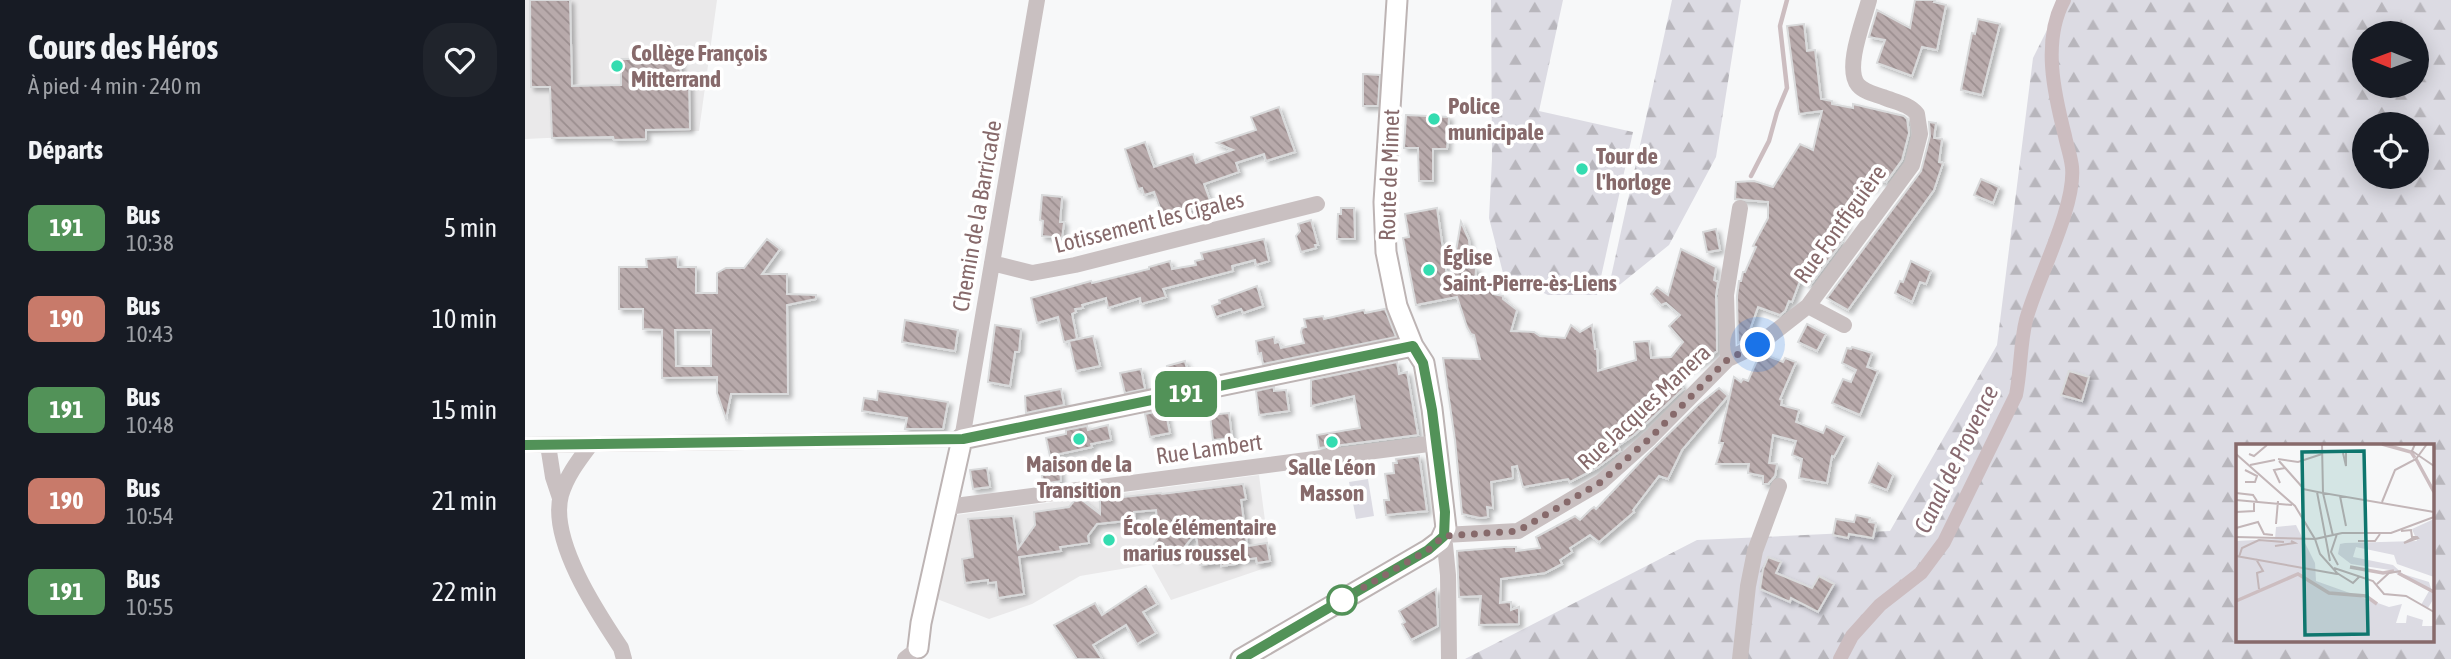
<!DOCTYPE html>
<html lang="fr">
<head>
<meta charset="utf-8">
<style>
  :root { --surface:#171b24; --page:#20242c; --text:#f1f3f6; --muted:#9ea1a6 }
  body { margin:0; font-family:"Asap Condensed",sans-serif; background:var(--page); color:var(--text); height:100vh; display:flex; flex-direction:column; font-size:26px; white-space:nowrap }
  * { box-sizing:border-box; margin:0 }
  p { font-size:23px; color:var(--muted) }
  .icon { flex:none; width:38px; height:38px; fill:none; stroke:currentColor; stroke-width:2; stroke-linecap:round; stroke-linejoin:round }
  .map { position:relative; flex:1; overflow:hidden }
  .drawer { display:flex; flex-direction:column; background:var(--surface); width:525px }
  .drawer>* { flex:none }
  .badge { padding:0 14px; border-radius:10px; font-size:24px; line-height:46px }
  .needle { width:46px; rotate:271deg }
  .fabs { position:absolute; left:1827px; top:21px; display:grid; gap:14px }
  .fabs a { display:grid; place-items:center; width:77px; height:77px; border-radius:50%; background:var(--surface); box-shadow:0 4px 18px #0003; font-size:35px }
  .you { position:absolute; width:35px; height:35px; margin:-18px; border:5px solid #fff; border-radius:50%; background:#1a73e8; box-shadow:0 0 0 10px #1a73e833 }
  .map>.badge { position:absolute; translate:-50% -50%; box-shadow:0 0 0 4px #fff }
  h2 { padding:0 28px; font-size:26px; line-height:63px }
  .round { display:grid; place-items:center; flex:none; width:74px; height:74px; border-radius:28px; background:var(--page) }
  .headline { display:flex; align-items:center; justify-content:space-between; height:119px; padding:0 28px }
  h1 { font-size:33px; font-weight:700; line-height:52px }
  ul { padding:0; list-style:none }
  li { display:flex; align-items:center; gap:21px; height:91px; padding:0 28px }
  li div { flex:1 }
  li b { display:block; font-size:26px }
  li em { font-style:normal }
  li .badge { min-width:77px; font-weight:700; text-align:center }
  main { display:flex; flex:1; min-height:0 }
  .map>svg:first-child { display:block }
  .built { fill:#eae9ea }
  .forest { fill:url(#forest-firs); fill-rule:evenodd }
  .pitch { fill:#dcdbe3 }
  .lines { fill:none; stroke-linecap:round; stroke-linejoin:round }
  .stream { stroke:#ccbdc0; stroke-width:4.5 }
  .canal { stroke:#ccbdc0; stroke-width:14 }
  .building { fill:url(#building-back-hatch); stroke:#d9dadb; stroke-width:2; fill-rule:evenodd; filter:url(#shadow) }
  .major-casing { stroke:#bdb4b4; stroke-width:23 }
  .minor { stroke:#c9c0c1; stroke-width:16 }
  .major { stroke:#fff; stroke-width:19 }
  .line-casing { stroke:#fff; stroke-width:16 }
  .line { stroke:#529258; stroke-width:10 }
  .walk { stroke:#876a6b; stroke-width:7; stroke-dasharray:0 12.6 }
  .poi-dot { fill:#34dcb0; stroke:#fff; stroke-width:2.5 }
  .stop-dot { fill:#fff; stroke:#529258; stroke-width:3.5 }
  .labels { text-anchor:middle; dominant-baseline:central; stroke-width:7; stroke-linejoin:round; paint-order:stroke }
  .poi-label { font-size:23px; font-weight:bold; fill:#876a6b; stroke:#fff; text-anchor:start }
  .street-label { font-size:23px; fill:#876a6b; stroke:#fff }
  .water-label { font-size:24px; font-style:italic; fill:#896b71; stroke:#fff }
  .inset-river { fill:none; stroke:#ccbdc0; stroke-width:3.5 }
  .inset-road { fill:none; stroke:#c3b6b8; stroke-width:2 }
  .view { fill:#0f766e; fill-opacity:0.15; stroke:#0f766e; stroke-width:3.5 }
  .inset-edge { fill:none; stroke:#876a6b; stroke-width:3.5 }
</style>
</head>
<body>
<main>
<section class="drawer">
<div class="headline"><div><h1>Cours des Héros</h1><p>À pied · 4 min · 240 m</p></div><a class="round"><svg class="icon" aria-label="heart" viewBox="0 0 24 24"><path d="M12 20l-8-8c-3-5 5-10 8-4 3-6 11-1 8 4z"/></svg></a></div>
<h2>Départs</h2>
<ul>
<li><span class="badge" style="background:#529258;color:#fff">191</span><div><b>Bus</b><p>10:38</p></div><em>5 min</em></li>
<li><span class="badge" style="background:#c87a6a;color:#fff">190</span><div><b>Bus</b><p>10:43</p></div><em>10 min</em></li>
<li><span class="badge" style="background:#529258;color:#fff">191</span><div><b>Bus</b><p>10:48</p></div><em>15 min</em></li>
<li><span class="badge" style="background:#c87a6a;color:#fff">190</span><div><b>Bus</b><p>10:54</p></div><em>21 min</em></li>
<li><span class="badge" style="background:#529258;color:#fff">191</span><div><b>Bus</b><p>10:55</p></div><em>22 min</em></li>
</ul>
</section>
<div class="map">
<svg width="1926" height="659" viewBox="0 0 1926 659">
  <defs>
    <pattern id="forest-firs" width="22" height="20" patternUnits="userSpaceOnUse" patternTransform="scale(1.75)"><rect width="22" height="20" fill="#dcdbe3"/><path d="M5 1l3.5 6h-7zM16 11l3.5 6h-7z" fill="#b8b6bc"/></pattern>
    <pattern id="building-back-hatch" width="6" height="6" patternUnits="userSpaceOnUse" patternTransform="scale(1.75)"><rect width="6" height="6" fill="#b8aaab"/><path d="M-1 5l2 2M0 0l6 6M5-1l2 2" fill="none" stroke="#9b8e8f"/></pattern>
    <filter id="shadow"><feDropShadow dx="3.5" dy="3.5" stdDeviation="2" flood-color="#0004"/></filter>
  </defs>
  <rect width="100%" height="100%" fill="#f7f8f9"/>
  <!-- built -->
  <path class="built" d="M0,0H192L174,131L0,139Z
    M734,475L746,566L646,600L626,564L555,576L507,604L464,619L412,599L431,515Z"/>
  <!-- forest -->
  <path class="forest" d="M966,0H1038L1014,111L1108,132L1072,295H1023L978,273L964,218L967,159Z
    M1147,0H1216L1191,157L1144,245L1082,295Z
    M1537,0H1926V659H940L1172,540L1365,531L1472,345L1508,58ZM1839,33H1892V86H1839ZM1839,124H1892V177H1839ZM1713,446H1907V640H1713Z"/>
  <!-- pitch -->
  <path class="pitch" d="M843,479L849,516L831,519L824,482Z"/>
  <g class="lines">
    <!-- stream -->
    <path class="stream" d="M1226,176L1244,141L1252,112L1262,88L1255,26L1262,0"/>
    <!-- canal -->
    <path class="canal" d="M1315,659L1327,636L1355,605L1396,573L1419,542L1491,395C1496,370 1495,344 1501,320C1512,279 1551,207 1547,167C1546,157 1542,146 1540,136C1529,93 1517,41 1539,0"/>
  </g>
  <!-- building -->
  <path class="building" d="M5,0H45L47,86L96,85V59H117V55L155,58L156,84L164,83L165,129L121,130V139L89,140L88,137L27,138L25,87H6Z
    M1390,0H1410L1409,2L1421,5L1412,50L1397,47L1387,76L1352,63L1360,40L1344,37L1352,10L1385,28Z
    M1453,19L1475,24L1457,95L1436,90L1447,33L1450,34Z
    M1279,24L1282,51L1290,50L1296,99L1307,101V104L1328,108V104L1379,116L1382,119L1384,133L1377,160L1361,182L1351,179L1348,188L1342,186L1341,190L1334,187L1316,220L1322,224L1313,239L1317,242L1285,285L1276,278L1267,302L1264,301L1260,311L1255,315L1233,307L1222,338L1213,343L1212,296L1214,281H1216L1218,272H1220L1231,247L1228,246L1243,218V202L1210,199L1211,182L1229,181L1248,187L1275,144L1288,150L1297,111L1274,114L1262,26Z
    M838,74L855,75L853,106H838Z
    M754,107L770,152L741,161L739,154L711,163L714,172L679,184L686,203L641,218L639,213H637L629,192L619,195L617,188L613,189L600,149L620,142L629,167L668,154L671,163L708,150L692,143L731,130L726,117Z
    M881,115L924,117L922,149H908V181H894L893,148H879Z
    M1404,122L1411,123L1409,138L1417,139L1414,162L1418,163L1409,190L1323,310L1302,298L1396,171L1405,136Z
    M1456,179L1474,187L1468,203L1449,195Z
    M517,195L537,197L535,222H539L537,238L517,236L518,221L515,220Z
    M816,208H829L830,239H812L813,214H816Z
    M912,208L924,291L936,222L944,240L946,268H951L950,286L969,290L968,294L978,296V299L992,310L986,331L1009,332L1015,336L1040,338L1046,325L1055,332L1067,325L1070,349H1072L1073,371L1111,360L1109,342L1124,341L1126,358L1146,357L1158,342L1144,326L1155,315L1141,303L1136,305L1126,294L1132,287L1143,295L1156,249L1191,267L1189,280L1193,282L1191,295L1192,351L1175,363L1151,374L1158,389L1109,435L1093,446L1095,451L1072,468L1045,482L1043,479L998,487L992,466L987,467L988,478L966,482L968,508L962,507L963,517L955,518L937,514L930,440L918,358L955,359L949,335L946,334L942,327L932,297L891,305L878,238L884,237L880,214Z
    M786,220L793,245H790L791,248L776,252L771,236L775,231L773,224Z
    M1191,229L1195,250L1182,252L1178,232Z
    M242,239L255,249L237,274H262V294L291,295V299L262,305L263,394H206L201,419L192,393V377L137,378V330L118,329V309H94V267H122L121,259L152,257L153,267H171V293H192V273L201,268H219ZM150,330H186V366H151Z
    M739,239L744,261L731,265L730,260L707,266L708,271L638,289L641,297L616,304L615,298L583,308L581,298L557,305L558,308L550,309L551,312L547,314L552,339L539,342L533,317L512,323L506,298L566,281L567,283L624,269V267L645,261L647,269L671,265L670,261L678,259L676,253Z
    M1386,261L1406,271L1401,284L1395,282L1387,302L1370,293L1375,281L1378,282Z
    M732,286L738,306L718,313L716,309L691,317L687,306L695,303L694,300Z
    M860,309L871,337L738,364L736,353L733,354L731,341L749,337L750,343L754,342L756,348L779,343L776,332L777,328L781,327L779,319L798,316L799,319L839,310L840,313Z
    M380,320L433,330L430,351L377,342Z
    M1282,324L1301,334L1292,351L1273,342Z
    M470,325L496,329L494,352H490L485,386L463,382Z
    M568,336L575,366L551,371L544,341Z
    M1327,347L1347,353L1342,367L1353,371L1335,415L1307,403L1318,379L1326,382L1331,370L1317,363L1322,348L1326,349Z
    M1238,354L1258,362L1260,358L1271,362L1255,399L1257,400L1256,405L1274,410L1271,422L1298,433L1301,426L1320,436L1309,457L1307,456L1302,483L1274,478L1277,459L1267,455L1271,441L1248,435L1244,463L1252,464L1250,476L1243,484H1238V476L1223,473L1224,464H1191L1198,443H1194L1209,377L1216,382L1218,379L1223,381L1234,356Z
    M660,361L662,369L666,368L668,379L634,386L632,377L644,374L642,366Z
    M872,362L874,374L882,372L893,435L794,448L792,435L835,428L829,396L786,406V380Z
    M616,369L620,389L600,393L595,373Z
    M1544,371L1564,377L1557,401L1536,395Z
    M749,387V391L761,390L764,411L734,415L731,391Z
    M1194,388L1203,396L1157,450L1143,479L1134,476L1108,510L1109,512L1074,542L1065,535L1045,548L1047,552L1035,560L1037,564L1020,573L976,579L975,603L986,602V610L994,607V624L954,625L956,596L934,597L932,551L981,547H991V551L1015,548L1011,537L1050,516L1055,520L1065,510L1069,507L1071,509L1121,456L1173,405Z
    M536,389L539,405L501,413L500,396Z
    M353,391L423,402L418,429H380L382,418L337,411L339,398L352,400Z
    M640,410L645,433L625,437L620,414Z
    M704,413L707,438L688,440L685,415Z
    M583,425L586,440L566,444L567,447L525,456L521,438L541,434V430L562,426L563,430Z
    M894,456L902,511L861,515L859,500H864L860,474L869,473L868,463H872L871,459Z
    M534,459L536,481L518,484L517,475H524L522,460Z
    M1353,463L1368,475L1362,490L1344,483Z
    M462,468L465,487L448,489L445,470Z
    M718,484L721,499L716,500L722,544L724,546L742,543L745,561L732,563L731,558L710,561L711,564L696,566V562L675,565L671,533L649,560L629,544L634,536L631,510L609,512L610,520L572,524L563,536L564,543L535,547L536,551L494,557L499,594L473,598L471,582L463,583V580L440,583L437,559L448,557L443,519L488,516L493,549L510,525L509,512L544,507L549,501L557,500L575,514V498L598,495L599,497L636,493L637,494Z
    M1331,515L1345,518L1344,522L1351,523L1348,538L1324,534L1323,538L1308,535L1311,519L1329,522Z
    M1243,557L1256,562L1251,573L1287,588L1294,576L1309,584L1293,612L1266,598L1265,602L1235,589L1238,569Z
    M621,586L632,604L618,612L631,633L612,644L601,625L568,645L577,659H552L529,625L570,603L577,615Z
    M911,589L913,626L886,640L877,624L880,622L874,611Z"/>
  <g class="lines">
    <defs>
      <path id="major" d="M393,648L396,623L437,439L888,346
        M716,659L903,550L915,541L921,528L907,409L899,363L888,346L872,306L861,252L859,202L872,0"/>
    </defs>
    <!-- major casing -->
    <use href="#major" class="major-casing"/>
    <!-- minor -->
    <path class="minor" d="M467,263L507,273L550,265L792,204
      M1283,306L1319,325
      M1203,359L1201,295L1215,208
      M66,444C54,460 42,475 36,495C24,540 72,612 96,648L99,659
      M0,445L437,439L512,0
      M23,445L28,477L35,498
      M422,507L911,443
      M380,659L385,655
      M924,659L923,575L919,535L993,531L1076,482L1125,438L1203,359L1233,345L1283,306L1387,165L1395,134L1392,114C1384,104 1370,102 1358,97C1350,94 1339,92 1333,85C1319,68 1339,20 1344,0
      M1215,659L1223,586L1230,551L1254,486"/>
    <!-- major -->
    <use href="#major" class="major"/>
  </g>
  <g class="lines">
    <defs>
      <path id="line" d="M0,445L438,439L888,346L898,363L907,410L920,512L919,536L903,550L716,659"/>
    </defs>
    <!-- line casing -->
    <use href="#line" class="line-casing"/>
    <!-- line -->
    <use href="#line" class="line"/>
    <!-- walk -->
    <path class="walk" d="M817,600L903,550L919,536L993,531L1076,482L1125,438L1203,359L1233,345"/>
  </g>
  <!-- markers -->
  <g class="poi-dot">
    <circle cx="92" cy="66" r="7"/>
    <circle cx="909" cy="119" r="7"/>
    <circle cx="1057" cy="169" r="7"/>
    <circle cx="904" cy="270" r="7"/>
    <circle cx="554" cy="439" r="7"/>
    <circle cx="807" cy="442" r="7"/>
    <circle cx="584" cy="540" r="7"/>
  </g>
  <circle class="stop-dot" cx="817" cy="600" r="14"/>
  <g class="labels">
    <!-- poi labels -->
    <g class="poi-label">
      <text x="106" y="53">Collège François<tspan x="106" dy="26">Mitterrand</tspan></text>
      <text x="923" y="106">Police<tspan x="923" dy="26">municipale</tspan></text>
      <text x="1071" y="156">Tour de<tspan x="1071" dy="26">l'horloge</tspan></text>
      <text x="918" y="257">Église<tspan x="918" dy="26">Saint-Pierre-ès-Liens</tspan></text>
      <text x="554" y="464" text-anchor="middle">Maison de la<tspan x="554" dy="26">Transition</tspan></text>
      <text x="807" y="467" text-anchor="middle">Salle Léon<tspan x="807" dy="26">Masson</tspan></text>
      <text x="598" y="527">École élémentaire<tspan x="598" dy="26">marius roussel</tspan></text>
    </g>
    <!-- street labels -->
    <g class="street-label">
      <text transform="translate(864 175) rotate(-88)">Route de Mimet</text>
      <text transform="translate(452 216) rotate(-80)">Chemin de la Barricade</text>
      <text transform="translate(624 222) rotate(-14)">Lotissement les Cigales</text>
      <text transform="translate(1315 224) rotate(-54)">Rue Fontfiguière</text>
      <text transform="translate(1119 407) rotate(-43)">Rue Jacques Manera</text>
      <text transform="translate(684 449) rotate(-8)">Rue Lambert</text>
    </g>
    <!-- water labels -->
    <g class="water-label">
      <text transform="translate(1431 459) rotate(-64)">Canal de Provence</text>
    </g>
  </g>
  <!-- overview -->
  <g transform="translate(1711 444)">
    <rect width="198" height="198" fill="#f7f8f9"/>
    <path d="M198,75V133L161,120L158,111L120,103L117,113L157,121L167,130L193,138L198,154L192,164L185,161L193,147L154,126L115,120L102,110L104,100L109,99L181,97L176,85ZM60,81L79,119L80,137L153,163L166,160L160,179H170L171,171L187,176L186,182H198V198H0V97L39,95L40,83Z" fill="#dcdbe3"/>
    <path class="inset-river" d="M146,0L175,8L179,14M180,15L198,48M114,123L147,129L158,127M162,129L198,148M0,157L62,130L93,149L130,152L141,160"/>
    <path class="inset-road" d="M86,0L87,49L198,68M179,0L176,7L198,22M107,9L110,22V9M0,10L59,62L79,95L106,89H155L198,73M13,10L18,12L31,1M42,15L62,18L86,10M43,17L67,44M14,21L39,16M9,26L21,32L19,38H9M44,39L38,26L49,24M67,45L87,49L97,92M81,48L94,117M0,49L17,51L21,57M104,52L110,82M0,56L56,61M146,58L159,26L180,15L191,0M0,68L18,67V58M40,80L42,57M0,84L22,78L28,90L37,91M165,87L175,86L176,93H181L182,94L168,99L179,93M101,90L95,108L102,121M0,93L79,95L84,110L101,129L117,139L123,133M122,97H139L144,90M39,102L59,99L55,97M0,112L101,130M3,113L6,104L23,96L48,98M20,115L27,127L21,129L23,145M98,124L137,137L148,150L170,152L198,168M141,140L153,129L165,127"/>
    <path class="view" d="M128,7L132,190L69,191L66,8Z"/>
    <rect width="198" height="198" class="inset-edge"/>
  </g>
</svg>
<div class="fabs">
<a><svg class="needle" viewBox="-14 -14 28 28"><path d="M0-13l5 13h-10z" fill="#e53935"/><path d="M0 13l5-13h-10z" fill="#9ea1a6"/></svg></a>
<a><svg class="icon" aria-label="locate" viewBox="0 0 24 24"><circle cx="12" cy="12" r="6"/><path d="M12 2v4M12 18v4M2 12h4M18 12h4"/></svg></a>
</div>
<div class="you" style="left:1233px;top:345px"></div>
<b class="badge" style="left:661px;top:394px;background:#529258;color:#fff">191</b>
</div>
</main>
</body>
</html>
